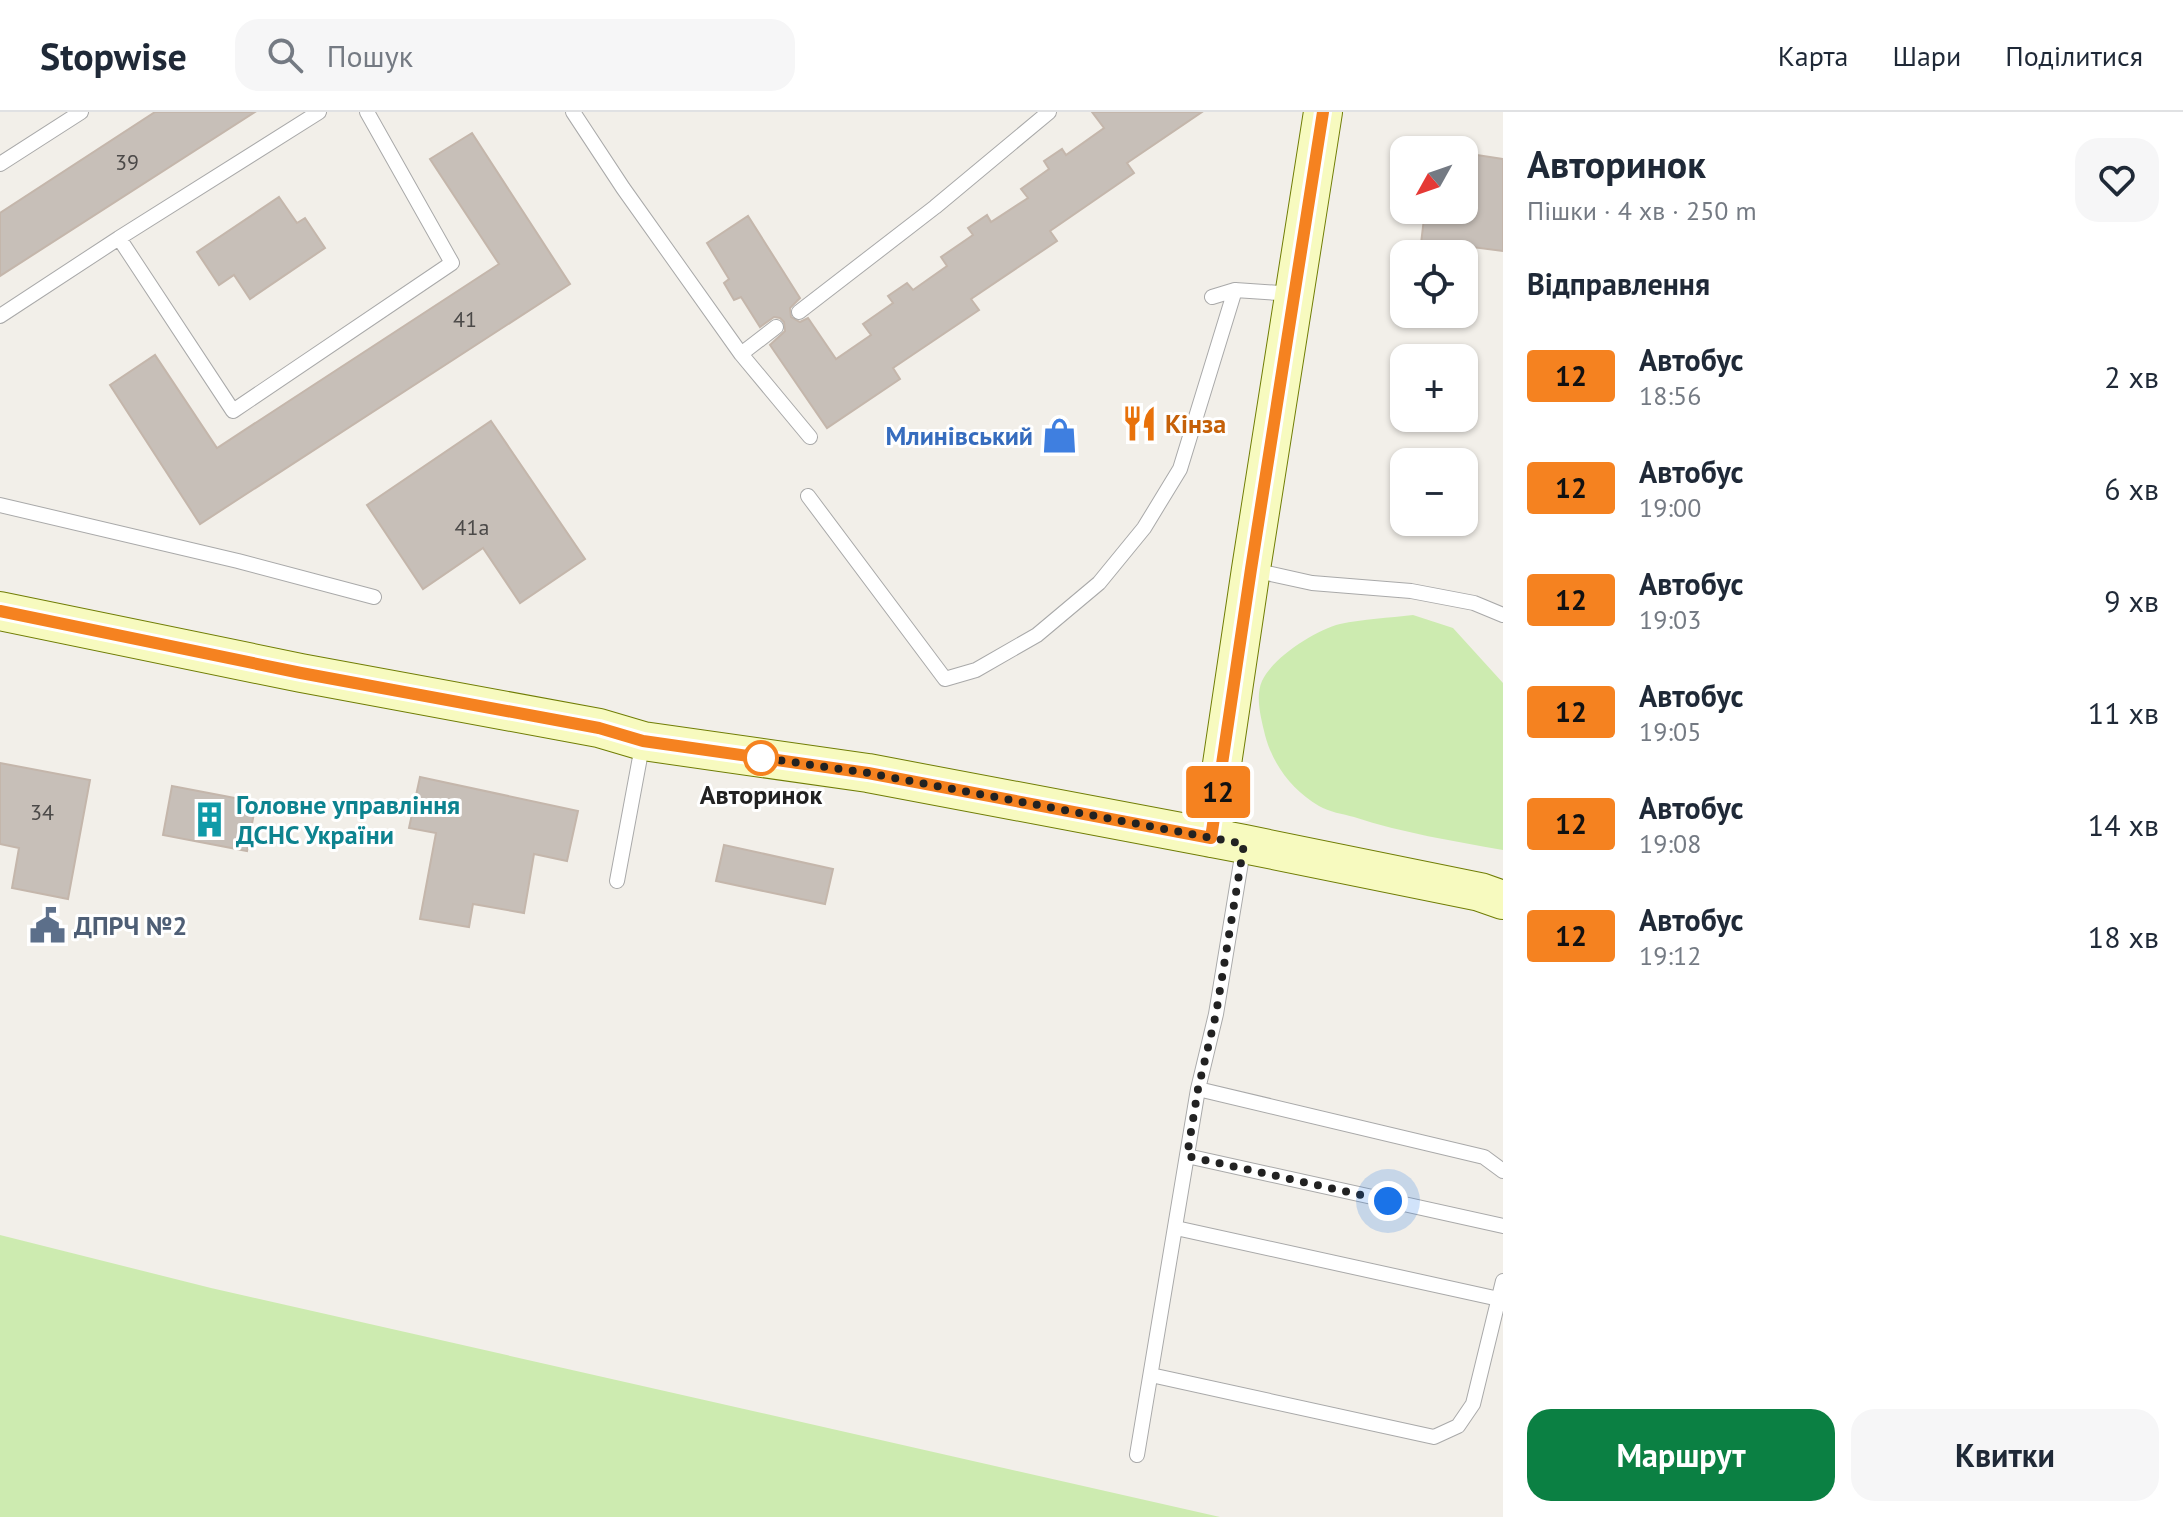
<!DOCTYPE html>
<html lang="uk">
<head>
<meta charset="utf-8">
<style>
  :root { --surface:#fff; --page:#f6f6f7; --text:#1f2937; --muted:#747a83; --line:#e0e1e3; --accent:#0b8043 }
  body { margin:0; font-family:"PT Sans",sans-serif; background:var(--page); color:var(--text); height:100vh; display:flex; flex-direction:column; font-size:30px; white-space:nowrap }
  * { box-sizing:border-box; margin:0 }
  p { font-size:26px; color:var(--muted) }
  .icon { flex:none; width:44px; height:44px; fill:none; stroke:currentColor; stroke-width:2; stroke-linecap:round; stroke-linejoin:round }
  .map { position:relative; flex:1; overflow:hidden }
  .panel { display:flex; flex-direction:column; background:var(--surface); width:680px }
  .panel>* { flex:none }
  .badge { padding:0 16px; border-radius:6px; font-size:28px; line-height:52px }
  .needle { width:52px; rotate:230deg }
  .buttons { position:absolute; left:1390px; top:24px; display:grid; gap:16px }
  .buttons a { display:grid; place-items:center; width:88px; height:88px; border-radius:16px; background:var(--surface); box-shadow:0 2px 6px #0004; font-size:40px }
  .you { position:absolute; width:40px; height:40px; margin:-20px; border:6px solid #fff; border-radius:50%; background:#1a73e8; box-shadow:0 0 0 12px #1a73e833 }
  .map>.badge { position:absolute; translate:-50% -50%; box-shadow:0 0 0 4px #fff }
  h2 { padding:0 24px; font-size:30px; line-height:72px }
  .round { display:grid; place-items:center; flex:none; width:84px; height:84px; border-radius:24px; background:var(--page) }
  .summary { display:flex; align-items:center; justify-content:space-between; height:136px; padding:0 24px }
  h1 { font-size:38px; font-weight:800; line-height:60px }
  .cta { display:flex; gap:16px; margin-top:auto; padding:16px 24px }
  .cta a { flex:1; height:92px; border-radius:24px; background:var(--accent); color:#fff; font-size:32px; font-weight:800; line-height:92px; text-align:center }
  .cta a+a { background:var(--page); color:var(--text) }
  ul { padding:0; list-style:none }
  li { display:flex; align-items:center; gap:24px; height:112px; padding:0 24px }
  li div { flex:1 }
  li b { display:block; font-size:30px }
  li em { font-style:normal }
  li .badge { min-width:88px; font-weight:700; text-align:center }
  header { display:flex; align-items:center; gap:48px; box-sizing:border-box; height:112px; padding:0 40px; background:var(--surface); border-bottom:2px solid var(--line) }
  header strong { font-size:38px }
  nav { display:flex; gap:44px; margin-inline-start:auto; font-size:28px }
  .search { width:560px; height:72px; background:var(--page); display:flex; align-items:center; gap:20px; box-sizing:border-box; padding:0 28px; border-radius:24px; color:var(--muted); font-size:30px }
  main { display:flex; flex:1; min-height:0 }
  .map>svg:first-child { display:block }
  .grass { fill:#cdebb0 }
  .building { fill:#c7bfb8; stroke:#c4b6ab; stroke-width:2 }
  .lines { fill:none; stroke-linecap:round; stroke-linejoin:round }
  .service-casing { stroke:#a9a9a9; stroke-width:16 }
  .secondary-casing { stroke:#707d05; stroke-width:40 }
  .service { stroke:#fff; stroke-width:14 }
  .secondary { stroke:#f7fabf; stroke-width:38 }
  .line-casing { stroke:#fff; stroke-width:18 }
  .line { stroke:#f58220; stroke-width:12 }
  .walk { stroke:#222; stroke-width:8; stroke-dasharray:0 14.4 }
  .stop-dot { fill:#fff; stroke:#f58220; stroke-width:4 }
  .labels { text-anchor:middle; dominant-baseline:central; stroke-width:6; stroke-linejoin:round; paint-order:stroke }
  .number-label { font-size:22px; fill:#4b4948 }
  .food-label { font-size:26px; font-weight:bold; fill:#c56008; stroke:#fff; text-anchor:start }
  .shop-label { font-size:26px; font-weight:bold; fill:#366cbe; stroke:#fff; text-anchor:end }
  .stop-label { font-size:26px; font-weight:bold; fill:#222; stroke:#fff }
  .culture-label { font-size:26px; font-weight:bold; fill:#0d838f; stroke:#fff; text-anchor:start }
  .service-label { font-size:26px; font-weight:bold; fill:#4e5e75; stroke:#fff; text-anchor:start }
</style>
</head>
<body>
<header>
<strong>Stopwise</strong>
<div class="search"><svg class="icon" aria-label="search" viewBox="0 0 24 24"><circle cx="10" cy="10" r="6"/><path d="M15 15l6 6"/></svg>Пошук</div>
<nav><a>Карта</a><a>Шари</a><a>Поділитися</a></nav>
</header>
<main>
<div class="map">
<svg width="1503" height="1405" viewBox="0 0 1503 1405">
  <rect width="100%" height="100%" fill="#f2efe9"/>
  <!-- grass -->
  <path class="grass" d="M1413,503L1453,516L1503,571V738C1453,729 1403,721 1354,705C1343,702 1329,700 1319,694C1292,678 1273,653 1265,623C1261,606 1255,585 1262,569C1273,545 1316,518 1340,512C1363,507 1389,506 1413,503Z
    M0,1123L211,1176L1220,1405H0Z"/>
  <!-- building -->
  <path class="building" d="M155,0H255L0,164V101Z
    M1092,0H1202L1127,51L1134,61L1050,119L1057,129L971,187L979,198L893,256L900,267L827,316L770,233L785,219L784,210L780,206L774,205L760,215L741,185L734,188L724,171L729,167L707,131L748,104L800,186L790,196L791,205L800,210L808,206L836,247L871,223L863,212L893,191L888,184L907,171L913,178L947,154L941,145L973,123L968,116L987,103L991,110L1028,86L1021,77L1049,57L1044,49L1062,37L1066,43L1104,16Z
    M472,21L570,172L200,412L110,273L155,243L217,336L499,152L430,47Z
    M1464,41L1503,47V139L1457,133L1456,142L1420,140L1425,98H1464Z
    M279,85L297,111L305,106L325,136L250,187L234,163L219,173L197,140Z
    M491,309L585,447L520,491L483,436L423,477L367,393Z
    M0,651L90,668L68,787L12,776L19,736L0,732Z
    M420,665L578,699L567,749L534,742L524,801L473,792L469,815L420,807L436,721L409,716Z
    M172,674L256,690L247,739L163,723Z
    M724,733L833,757L825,792L716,769Z"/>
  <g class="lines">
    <defs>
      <path id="service" d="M573,0L623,76L741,242L810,325
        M0,52L81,0
        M119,126L319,0
        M1212,185L1235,178L1294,182
        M799,200L935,95L1049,0
        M0,204L119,126L233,299L452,151L367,0
        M741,242L776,215
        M808,384L945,567L976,558L1037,523L1099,471L1144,416L1180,357L1235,178
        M0,393L238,449L374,485
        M1253,458L1312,471L1411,479L1474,491L1503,503
        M617,769L643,629
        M1198,977L1484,1045L1503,1059
        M1187,1044L1503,1114
        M1176,1116L1499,1187
        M1151,1263L1434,1325L1458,1314L1473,1292L1503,1169
        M1137,1343L1198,977L1216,902L1244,732"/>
      <path id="secondary" d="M0,499L301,561L599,616L643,629L868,661L1244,732L1480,780L1503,788
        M1211,726L1251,457L1323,0"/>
    </defs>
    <!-- service casing -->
    <use href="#service" class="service-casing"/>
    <!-- secondary casing -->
    <use href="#secondary" class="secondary-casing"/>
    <!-- service -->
    <use href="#service" class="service"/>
    <!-- secondary -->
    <use href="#secondary" class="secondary"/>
  </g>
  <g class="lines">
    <defs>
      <path id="line" d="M0,499L301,561L599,616L643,629L868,661L1211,726L1251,457L1323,0"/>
    </defs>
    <!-- line casing -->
    <use href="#line" class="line-casing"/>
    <!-- line -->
    <use href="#line" class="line"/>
    <!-- walk -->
    <path class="walk" d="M761,646L757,645L868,661L1244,732L1216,902L1198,977L1187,1044L1388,1089"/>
  </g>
  <!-- icons -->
  <defs>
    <symbol id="restaurant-bare" viewBox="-9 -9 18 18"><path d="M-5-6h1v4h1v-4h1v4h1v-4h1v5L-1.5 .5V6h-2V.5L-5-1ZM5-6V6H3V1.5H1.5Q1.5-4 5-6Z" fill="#e8710a" stroke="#fff" stroke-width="2.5" paint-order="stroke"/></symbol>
    <symbol id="shop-bare" viewBox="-9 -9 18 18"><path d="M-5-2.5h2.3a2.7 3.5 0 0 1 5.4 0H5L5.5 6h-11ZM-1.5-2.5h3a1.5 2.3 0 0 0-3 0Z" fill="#3f7fe0" stroke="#fff" stroke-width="2.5" paint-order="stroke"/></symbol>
    <symbol id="building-bare" viewBox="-9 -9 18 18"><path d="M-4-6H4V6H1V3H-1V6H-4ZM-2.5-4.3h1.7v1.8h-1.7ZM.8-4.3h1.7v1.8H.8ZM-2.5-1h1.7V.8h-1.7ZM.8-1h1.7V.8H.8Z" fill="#0f9aa8" stroke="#fff" stroke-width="2.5" paint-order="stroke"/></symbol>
    <symbol id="civic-bare" viewBox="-9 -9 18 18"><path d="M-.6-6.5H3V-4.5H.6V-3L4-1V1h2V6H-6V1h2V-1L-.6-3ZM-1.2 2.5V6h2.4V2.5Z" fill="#5c6f8a" stroke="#fff" stroke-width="2.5" paint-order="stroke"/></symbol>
  </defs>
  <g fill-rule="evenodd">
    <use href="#restaurant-bare" x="1114" y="286" width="51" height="51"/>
    <use href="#shop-bare" x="1034" y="298" width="51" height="51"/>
    <use href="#building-bare" x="184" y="682" width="51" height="51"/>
    <use href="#civic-bare" x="22" y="788" width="51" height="51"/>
  </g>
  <!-- markers -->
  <circle class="stop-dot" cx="761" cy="646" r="16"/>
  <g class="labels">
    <!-- number labels -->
    <g class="number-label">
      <text x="127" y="50">39</text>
      <text x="465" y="207">41</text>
      <text x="472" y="415">41а</text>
      <text x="42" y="700">34</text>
    </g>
    <!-- food labels -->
    <g class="food-label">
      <text x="1165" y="311">Кінза</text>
    </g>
    <!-- shop labels -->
    <g class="shop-label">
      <text x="1033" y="323">Млинівський</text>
    </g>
    <!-- stop labels -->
    <g class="stop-label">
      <text x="761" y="682">Авторинок</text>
    </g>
    <!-- culture labels -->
    <g class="culture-label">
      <text x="236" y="692">Головне управління<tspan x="236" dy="30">ДСНС України</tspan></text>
    </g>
    <!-- service labels -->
    <g class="service-label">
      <text x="74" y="813">ДПРЧ №2</text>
    </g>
  </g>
</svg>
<div class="buttons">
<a><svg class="needle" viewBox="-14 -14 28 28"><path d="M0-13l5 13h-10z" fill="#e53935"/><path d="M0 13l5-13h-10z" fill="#747a83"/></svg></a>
<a><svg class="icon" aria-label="locate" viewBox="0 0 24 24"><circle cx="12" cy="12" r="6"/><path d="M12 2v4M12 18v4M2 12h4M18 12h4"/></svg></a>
<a>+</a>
<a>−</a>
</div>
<div class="you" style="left:1388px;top:1089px"></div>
<b class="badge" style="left:1218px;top:680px;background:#f58220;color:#111">12</b>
</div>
<section class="panel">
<div class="summary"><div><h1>Авторинок</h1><p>Пішки · 4 хв · 250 m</p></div><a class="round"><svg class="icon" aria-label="heart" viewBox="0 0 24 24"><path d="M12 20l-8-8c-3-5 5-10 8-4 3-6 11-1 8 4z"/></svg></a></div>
<h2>Відправлення</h2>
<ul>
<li><span class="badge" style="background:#f58220;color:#111">12</span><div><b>Автобус</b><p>18:56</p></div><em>2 хв</em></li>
<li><span class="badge" style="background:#f58220;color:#111">12</span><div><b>Автобус</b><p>19:00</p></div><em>6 хв</em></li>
<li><span class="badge" style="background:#f58220;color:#111">12</span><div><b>Автобус</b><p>19:03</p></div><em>9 хв</em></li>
<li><span class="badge" style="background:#f58220;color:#111">12</span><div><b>Автобус</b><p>19:05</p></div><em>11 хв</em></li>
<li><span class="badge" style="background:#f58220;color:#111">12</span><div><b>Автобус</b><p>19:08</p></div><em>14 хв</em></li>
<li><span class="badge" style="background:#f58220;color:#111">12</span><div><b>Автобус</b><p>19:12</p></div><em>18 хв</em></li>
</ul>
<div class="cta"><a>Маршрут</a><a>Квитки</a></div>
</section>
</main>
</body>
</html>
